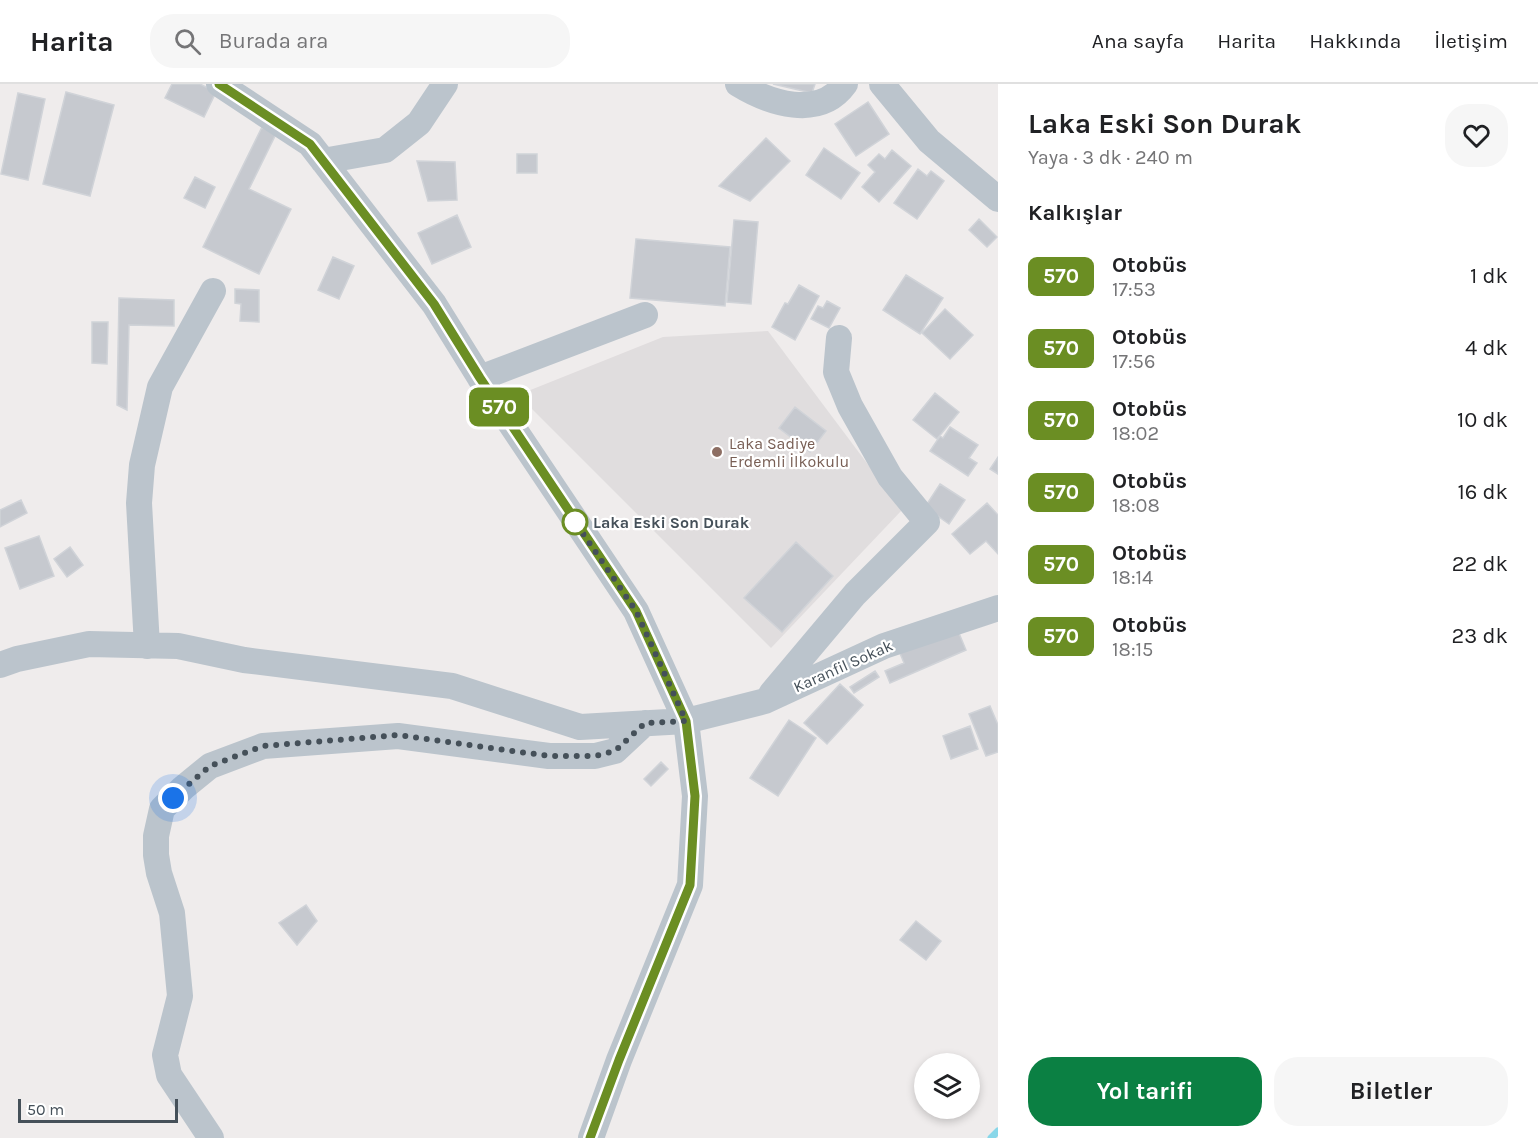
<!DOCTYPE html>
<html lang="tr">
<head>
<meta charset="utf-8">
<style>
  :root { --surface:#fff; --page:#f6f6f6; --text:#202124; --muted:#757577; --line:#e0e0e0; --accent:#0b8043 }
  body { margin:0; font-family:Karla,sans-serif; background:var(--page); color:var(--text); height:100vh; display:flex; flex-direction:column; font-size:22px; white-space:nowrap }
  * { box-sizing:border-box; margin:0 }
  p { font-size:20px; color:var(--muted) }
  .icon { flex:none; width:33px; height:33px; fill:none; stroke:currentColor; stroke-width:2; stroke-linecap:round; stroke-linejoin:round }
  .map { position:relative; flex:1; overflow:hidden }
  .details { display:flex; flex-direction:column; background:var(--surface); width:540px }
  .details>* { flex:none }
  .badge { padding:0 12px; border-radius:9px; font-size:21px; line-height:39px }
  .tools { position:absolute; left:914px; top:969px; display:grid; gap:12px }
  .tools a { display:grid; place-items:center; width:66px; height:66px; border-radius:50%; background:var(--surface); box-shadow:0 3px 9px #0003; font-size:30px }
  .scale { position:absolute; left:18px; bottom:15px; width:160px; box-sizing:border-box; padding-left:6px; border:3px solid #455059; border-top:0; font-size:16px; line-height:21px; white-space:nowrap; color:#455059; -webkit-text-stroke:4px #fff; paint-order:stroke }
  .you { position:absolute; width:30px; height:30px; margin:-15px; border:4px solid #fff; border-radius:50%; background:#1a73e8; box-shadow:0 0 0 9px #1a73e833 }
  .map>.badge { position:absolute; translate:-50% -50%; box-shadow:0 0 0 3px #fff }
  h2 { padding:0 30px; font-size:22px; line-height:54px }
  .round { display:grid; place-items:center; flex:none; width:63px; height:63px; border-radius:24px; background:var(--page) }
  .summary { display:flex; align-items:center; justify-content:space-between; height:102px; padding:0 30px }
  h1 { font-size:28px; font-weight:700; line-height:45px }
  .action { display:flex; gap:12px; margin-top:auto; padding:12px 30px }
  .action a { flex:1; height:69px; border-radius:24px; background:var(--accent); color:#fff; font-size:24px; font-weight:700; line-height:69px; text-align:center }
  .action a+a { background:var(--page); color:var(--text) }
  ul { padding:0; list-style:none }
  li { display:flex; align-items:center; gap:18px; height:72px; padding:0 30px }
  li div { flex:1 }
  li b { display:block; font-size:22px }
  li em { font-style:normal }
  li .badge { min-width:66px; font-weight:700; text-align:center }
  header { display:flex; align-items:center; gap:36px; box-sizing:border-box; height:84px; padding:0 30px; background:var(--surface); border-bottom:2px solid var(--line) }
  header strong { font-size:28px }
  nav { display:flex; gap:33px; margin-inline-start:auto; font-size:21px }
  .search { width:420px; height:54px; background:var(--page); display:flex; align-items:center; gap:15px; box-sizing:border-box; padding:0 21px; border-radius:24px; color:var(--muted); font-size:22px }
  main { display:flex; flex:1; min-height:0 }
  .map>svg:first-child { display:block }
  .education { fill:#e0ddde }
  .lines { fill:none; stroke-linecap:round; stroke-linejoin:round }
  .stream { stroke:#89d7e9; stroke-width:7 }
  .building { fill:#c6c9cf; stroke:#d0d3d8; stroke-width:1.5 }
  .minor { stroke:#bbc4cc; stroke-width:26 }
  .line-casing { stroke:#fff; stroke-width:14 }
  .line { stroke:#6b8e23; stroke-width:9 }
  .walk { stroke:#455059; stroke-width:6; stroke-dasharray:0 10.8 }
  .education-dot { fill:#8d6e63; stroke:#fff; stroke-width:2 }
  .stop-dot { fill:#fff; stroke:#6b8e23; stroke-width:3 }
  .labels { text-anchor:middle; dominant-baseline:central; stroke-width:4.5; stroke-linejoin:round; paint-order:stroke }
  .education-label { font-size:16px; fill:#785e54; stroke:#fff; text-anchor:start }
  .stop-label { font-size:16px; font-weight:bold; fill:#455059; stroke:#fff; text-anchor:start }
  .street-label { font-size:16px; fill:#455059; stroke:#fff }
</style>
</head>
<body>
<header>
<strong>Harita</strong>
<div class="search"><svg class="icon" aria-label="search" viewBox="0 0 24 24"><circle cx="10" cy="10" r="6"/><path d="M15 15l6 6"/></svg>Burada ara</div>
<nav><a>Ana sayfa</a><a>Harita</a><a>Hakkında</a><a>İletişim</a></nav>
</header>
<main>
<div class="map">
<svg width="998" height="1054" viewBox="0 0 998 1054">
  <rect width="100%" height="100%" fill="#efecec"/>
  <!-- education -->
  <path class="education" d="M768,247L902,426L771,564L518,311L663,253Z"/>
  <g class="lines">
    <!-- stream -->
    <path class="stream" d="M991,1054L998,1047"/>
  </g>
  <!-- building -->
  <path class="building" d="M172,0H200L216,8L204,33L165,14Z
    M773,0H815L812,9Z
    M66,8L114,21L90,112L43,100Z
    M18,9L45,15L28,96L1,90Z
    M868,18L889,50L856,72L835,40Z
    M262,43L276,50L249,105L291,125L259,190L203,163Z
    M766,54L790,77L750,117L719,102Z
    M824,64L860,89L841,115L806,91Z
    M892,66L911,82L879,118L862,103L875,88L868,81L879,70L885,75Z
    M517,70H537V89H517Z
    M417,77L455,78L457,116L428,117Z
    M918,85L927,92L931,87L944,97L917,135L894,119Z
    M195,93L215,103L205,124L184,114Z
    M457,131L471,163L432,180L418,149Z
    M979,135L997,153L987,163L969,146Z
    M734,136L758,138L751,220L727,218Z
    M636,155L730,163L725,222L630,214Z
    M333,173L354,182L339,215L318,206Z
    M906,191L943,214L920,250L883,226Z
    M799,201L819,212L795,256L772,243L785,219L788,220Z
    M235,205L259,206V238L240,237L241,220L235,219Z
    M119,214L174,216V242L129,241L127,326L117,321Z
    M827,217L840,224L829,244L811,235L818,222L823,224Z
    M945,225L973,251L950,275L922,249Z
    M92,238H108L107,280L92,279Z
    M935,309L959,328L937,355L913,336Z
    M795,323L826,347L810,368L779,344Z
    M950,343L978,361L969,374L977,379L968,392L930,367L940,352L943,354Z
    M998,373V390L990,385Z
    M940,400L965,416L949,440L925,423Z
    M21,416L27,429L0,443V426Z
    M987,419L998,431V470L986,457L970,470L952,450Z
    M39,452L54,492L20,505L5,464Z
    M796,458L833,492L782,548L744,514Z
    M70,463L83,481L67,493L54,475Z
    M956,542L966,566L890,599L885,587L904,579L899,567Z
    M875,587L879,593L854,609L850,603Z
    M840,600L863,621L827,660L804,639Z
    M990,622L998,641V668L986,672L969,630Z
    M789,636L816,654L778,712L750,694Z
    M970,642L978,665L951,675L943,652Z
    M661,678L668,685L651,702L644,695Z
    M306,821L317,837L297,861L279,839Z
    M916,837L941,857L926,876L900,856Z"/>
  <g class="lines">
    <!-- minor -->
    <path class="minor" d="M219,0L310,60L434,220L480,294L636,527L686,637L695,712L690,801L619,976L591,1054
      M738,0C769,19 819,36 845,0
      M882,0L929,57L998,115
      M323,77L385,66L419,39L445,0
      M480,294L645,231
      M147,562L139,419L142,381L160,303L213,207
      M0,581L17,575L89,560L178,562L244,576L452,602L580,643L686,637L765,617L884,562L998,524
      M771,610L855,510L927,438L890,393L850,322L836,288L839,254
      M211,1054L169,991L165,971L180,912L172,829L159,789L156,771V752L162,725L183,704L210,682L263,662L398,652L549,672H595L615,667L645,639"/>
  </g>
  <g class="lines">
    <defs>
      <path id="line" d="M219,0L310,60L434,220L480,294L636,527L686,637L695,712L690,801L619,976L590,1054"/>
    </defs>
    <!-- line casing -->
    <use href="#line" class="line-casing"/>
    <!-- line -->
    <use href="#line" class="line"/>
    <!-- walk -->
    <path class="walk" d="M173,714L210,682L263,662L398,651L549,672H595L615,667L645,639L686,637L636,527L575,438"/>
  </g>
  <!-- markers -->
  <circle class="education-dot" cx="717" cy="368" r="6"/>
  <circle class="stop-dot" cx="575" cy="438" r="12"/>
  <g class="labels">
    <!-- education labels -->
    <g class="education-label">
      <text x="729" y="359">Laka Sadiye<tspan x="729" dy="18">Erdemli İlkokulu</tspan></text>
    </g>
    <!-- stop labels -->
    <g class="stop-label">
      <text x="593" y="438">Laka Eski Son Durak</text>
    </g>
    <!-- street labels -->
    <g class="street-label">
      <text transform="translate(843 582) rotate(-24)">Karanfil Sokak</text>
    </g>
  </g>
</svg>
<div class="tools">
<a><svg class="icon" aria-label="layers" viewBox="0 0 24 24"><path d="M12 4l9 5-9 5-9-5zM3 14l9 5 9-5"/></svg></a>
</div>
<div class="scale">50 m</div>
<div class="you" style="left:173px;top:714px"></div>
<b class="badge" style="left:499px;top:323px;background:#6b8e23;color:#fff">570</b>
</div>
<section class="details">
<div class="summary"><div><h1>Laka Eski Son Durak</h1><p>Yaya · 3 dk · 240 m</p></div><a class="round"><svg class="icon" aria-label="heart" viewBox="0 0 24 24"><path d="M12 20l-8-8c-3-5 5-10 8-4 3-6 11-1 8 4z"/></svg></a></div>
<h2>Kalkışlar</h2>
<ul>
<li><span class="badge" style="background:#6b8e23;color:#fff">570</span><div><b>Otobüs</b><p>17:53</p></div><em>1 dk</em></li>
<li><span class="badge" style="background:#6b8e23;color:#fff">570</span><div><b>Otobüs</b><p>17:56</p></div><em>4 dk</em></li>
<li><span class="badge" style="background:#6b8e23;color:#fff">570</span><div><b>Otobüs</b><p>18:02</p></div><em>10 dk</em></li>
<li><span class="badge" style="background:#6b8e23;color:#fff">570</span><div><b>Otobüs</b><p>18:08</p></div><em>16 dk</em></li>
<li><span class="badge" style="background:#6b8e23;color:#fff">570</span><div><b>Otobüs</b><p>18:14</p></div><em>22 dk</em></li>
<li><span class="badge" style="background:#6b8e23;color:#fff">570</span><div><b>Otobüs</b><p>18:15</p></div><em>23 dk</em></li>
</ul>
<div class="action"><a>Yol tarifi</a><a>Biletler</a></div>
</section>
</main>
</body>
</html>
